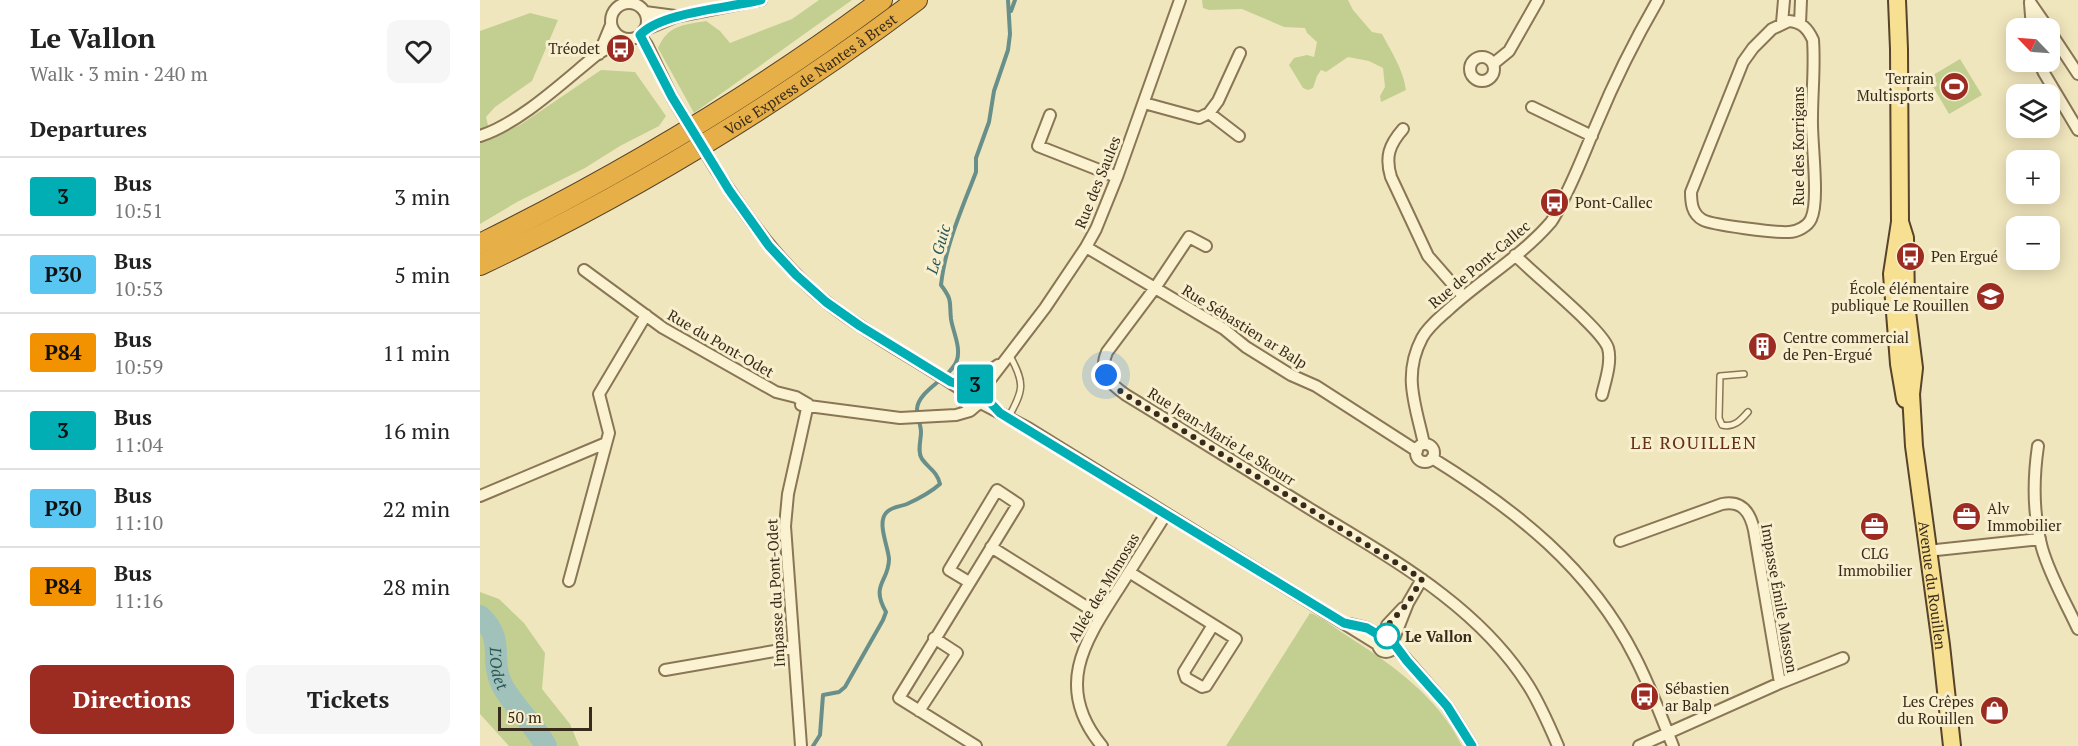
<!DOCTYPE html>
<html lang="en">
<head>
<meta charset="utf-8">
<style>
  :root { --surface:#fff; --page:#f6f6f6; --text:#222; --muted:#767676; --line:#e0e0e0; --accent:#9c2c22 }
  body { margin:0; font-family:"PT Serif",serif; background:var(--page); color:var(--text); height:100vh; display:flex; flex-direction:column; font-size:22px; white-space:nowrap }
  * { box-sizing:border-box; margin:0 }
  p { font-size:20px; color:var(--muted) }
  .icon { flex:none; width:33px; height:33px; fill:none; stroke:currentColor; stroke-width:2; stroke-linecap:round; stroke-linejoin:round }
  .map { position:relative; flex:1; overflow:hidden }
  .panel { display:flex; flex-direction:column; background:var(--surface); width:480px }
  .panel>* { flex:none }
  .badge { padding:0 12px; border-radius:4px; font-size:21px; line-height:39px }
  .needle { width:39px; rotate:295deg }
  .buttons { position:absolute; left:1526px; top:18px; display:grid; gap:12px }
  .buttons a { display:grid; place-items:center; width:54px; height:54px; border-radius:12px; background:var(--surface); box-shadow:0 3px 15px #0003; font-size:30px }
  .scale { position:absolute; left:18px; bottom:15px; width:94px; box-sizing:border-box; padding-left:6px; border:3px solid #382b1b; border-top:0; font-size:16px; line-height:21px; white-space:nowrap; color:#382b1b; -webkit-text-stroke:4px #f7efcd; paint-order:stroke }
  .you { position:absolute; width:30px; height:30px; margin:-15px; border:4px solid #fff; border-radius:50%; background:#1a73e8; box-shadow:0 0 0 9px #1a73e833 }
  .map>.badge { position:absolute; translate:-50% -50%; box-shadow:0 0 0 3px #fff }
  h2 { padding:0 30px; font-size:22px; line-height:54px }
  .round { display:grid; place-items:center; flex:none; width:63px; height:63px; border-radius:12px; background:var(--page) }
  .summary { display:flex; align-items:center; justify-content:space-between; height:102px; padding:0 30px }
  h1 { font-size:28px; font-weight:700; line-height:45px }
  .action { display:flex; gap:12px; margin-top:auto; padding:12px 30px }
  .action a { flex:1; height:69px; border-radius:12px; background:var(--accent); color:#fff; font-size:24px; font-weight:700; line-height:69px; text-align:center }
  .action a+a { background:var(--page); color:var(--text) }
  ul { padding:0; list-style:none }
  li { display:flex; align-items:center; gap:18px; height:78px; padding:0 30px; border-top:2px solid var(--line) }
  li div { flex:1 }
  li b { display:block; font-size:22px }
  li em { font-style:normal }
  li .badge { min-width:66px; font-weight:700; text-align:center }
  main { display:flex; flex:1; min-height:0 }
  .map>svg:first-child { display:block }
  .green { fill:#c2cf91 }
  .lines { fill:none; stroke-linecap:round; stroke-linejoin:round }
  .stream { stroke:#688f89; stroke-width:4 }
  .river { stroke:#a1c1bb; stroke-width:22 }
  .lane-casing { stroke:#897655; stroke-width:8 }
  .street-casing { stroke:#897655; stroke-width:14 }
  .primary-casing { stroke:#56432a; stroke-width:20 }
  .highway-casing { stroke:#56432a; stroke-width:22 }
  .lane { stroke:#fbf2d1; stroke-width:5 }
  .street { stroke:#fbf2d1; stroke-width:10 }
  .primary { stroke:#f7e091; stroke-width:16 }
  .highway { stroke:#e6af47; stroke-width:20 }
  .street-bridge-casing { stroke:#897655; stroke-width:14; stroke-linecap:butt }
  .street-bridge { stroke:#fbf2d1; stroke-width:10 }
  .line-casing { stroke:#fff; stroke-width:14 }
  .line { stroke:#00aeb3; stroke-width:9 }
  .walk { stroke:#382b1b; stroke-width:6; stroke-dasharray:0 10.8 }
  .stop-dot { fill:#fff; stroke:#00aeb3; stroke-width:3 }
  .labels { text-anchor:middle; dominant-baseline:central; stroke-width:6; stroke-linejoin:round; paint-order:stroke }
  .poi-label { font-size:15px; fill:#382b1b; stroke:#f7efcd; text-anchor:start }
  .street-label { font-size:15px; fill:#382b1b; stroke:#f7efcd }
  .stop-label { font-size:15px; font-weight:bold; fill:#382b1b; stroke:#f7efcd; text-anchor:start }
  .water-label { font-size:16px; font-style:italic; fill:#295758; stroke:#f7efcd }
  .quarter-label { font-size:18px; letter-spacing:1.5px; fill:#672f18; stroke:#f7efcd }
</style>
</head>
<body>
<main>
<section class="panel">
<div class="summary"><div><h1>Le Vallon</h1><p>Walk · 3 min · 240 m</p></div><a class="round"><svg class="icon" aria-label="heart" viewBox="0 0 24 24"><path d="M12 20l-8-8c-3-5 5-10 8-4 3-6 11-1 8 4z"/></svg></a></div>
<h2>Departures</h2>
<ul>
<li><span class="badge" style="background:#00aeb3;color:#111">3</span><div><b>Bus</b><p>10:51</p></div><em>3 min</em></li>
<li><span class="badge" style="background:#59c6f2;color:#111">P30</span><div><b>Bus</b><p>10:53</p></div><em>5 min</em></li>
<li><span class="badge" style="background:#f39200;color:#111">P84</span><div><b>Bus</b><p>10:59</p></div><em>11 min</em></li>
<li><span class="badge" style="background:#00aeb3;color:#111">3</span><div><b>Bus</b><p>11:04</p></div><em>16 min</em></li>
<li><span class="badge" style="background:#59c6f2;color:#111">P30</span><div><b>Bus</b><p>11:10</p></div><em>22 min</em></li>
<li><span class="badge" style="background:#f39200;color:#111">P84</span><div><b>Bus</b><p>11:16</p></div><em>28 min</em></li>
</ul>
<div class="action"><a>Directions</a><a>Tickets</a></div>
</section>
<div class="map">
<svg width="1598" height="746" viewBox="0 0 1598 746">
  <rect width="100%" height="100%" fill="#f0e6bd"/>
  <!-- green -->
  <path class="green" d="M339,0H372L214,113L178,48C188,25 203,25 226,21L240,31L250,43L312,19Z
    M722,0H868L873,10L892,32L902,34C912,53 923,69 926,90L901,102L900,96L905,87L903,68L889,61L868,57L846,72L841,70L837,76L833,88L828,90L823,88L809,65L814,58L827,55L834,57L837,42L827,33L825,28L804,27L762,9L729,10L723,8Z
    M50,13L78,20L52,81L15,107L6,117L11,137L40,125L121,70L155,72L186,116L179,126L140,146L105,168L37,202L0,224V31Z
    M1480,59L1502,95L1469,114L1448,78Z
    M0,592L19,599L44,623L65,653L62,689L90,724L99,746H29L0,714Z
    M830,613C842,617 855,628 866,635C912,665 957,695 982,746H746Z"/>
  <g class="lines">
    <!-- stream -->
    <path class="stream" d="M531,11L535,0
      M333,746L340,735L343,695L359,692L365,687L403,620L406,612C390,584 409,582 409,559C408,546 397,523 406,513C412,506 420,507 427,504C438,499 451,492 460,484C457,471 449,469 442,459C437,452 441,440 441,432C441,425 437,417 437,409C438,390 471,378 477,360C481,347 473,332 471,319C469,301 473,301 461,285C465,246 482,209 496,172V158L509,122L514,91L528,50L530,34L528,0"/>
    <!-- river -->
    <path class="river" id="s1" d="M0,616C26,640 9,659 22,685C34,707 54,724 66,746"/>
    <defs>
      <path id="lane" d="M1264,374L1240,376L1239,418L1242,425C1254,428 1261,420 1268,412
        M528,418C544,390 545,383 530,356"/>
      <path id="street" d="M1550,2L1568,28
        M131 21a18 18 0 1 1 36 0a18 18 0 1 1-36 0Z
        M1550,3L1552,28
        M165,12L195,16
        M1309,21C1322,22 1328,29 1333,40C1335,66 1332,92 1332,118C1331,141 1340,201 1331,219C1328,226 1317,232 1309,232C1297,233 1232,225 1223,220C1212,214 1211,203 1211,192L1263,62L1273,48L1292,29Z
        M1302,23L1304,0
        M1320,24L1321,0
        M164,30L195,17L281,0
        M1569,30L1598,74
        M160,35L167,45L192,97
        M119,54L131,25
        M990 69a12 12 0 1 1 24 0a12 12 0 1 1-24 0Z
        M1559,62L1564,73L1598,130
        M1013,64L1029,51L1058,0
        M664,103L719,118L729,113L759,136
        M1052,107L1112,136
        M729,113L738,101L760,53
        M570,115L558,146L637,177
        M923,129C909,145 905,157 911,177L948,256L983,296
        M0,136C40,123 83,82 115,56C124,49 134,47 141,37
        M237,171C268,219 300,264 345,301C388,335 438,360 483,391
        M726,246L709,237L675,288L627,352C618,373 629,383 646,395C707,432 767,470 827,507C908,557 996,603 1048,685C1060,704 1069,725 1078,746
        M606,247L744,329L766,347L811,375L836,386L937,451
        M1035,255C1053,274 1122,329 1128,348C1132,362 1125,382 1122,395
        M104,270L183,328L296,392L316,397L328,404
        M482 395a11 11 0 1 1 22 0a11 11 0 1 1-22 0Z
        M489,385L518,365
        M503,389L565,308L606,247L616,229L637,177L700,0
        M501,403L548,428L897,644
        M321,405L420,418L476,415L490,411L497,405
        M944,444C936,406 922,376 942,338C948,327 958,319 967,311C1000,280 1041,257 1071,222C1076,215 1080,206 1084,198C1097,173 1106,148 1117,123C1134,82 1156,38 1178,0
        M936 453a9 9 0 1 1 18 0a9 9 0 1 1-18 0Z
        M1558,446C1553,480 1553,515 1562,548C1570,576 1586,603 1598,629
        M952,458C1036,510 1110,568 1155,657C1170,686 1181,716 1193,746
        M0,496L126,443
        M1140,541L1242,504C1262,500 1270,512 1274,530L1300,683
        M511,547L621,616
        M1447,551L1560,539
        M649,572L756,639L726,686L722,687L706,678L704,672L733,625
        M89,581L129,433L119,394L166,315
        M489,582L469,570L517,490L538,504L419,698L496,746
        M870,624L887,628L901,637
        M898 644a8 8 0 1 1 16 0a8 8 0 1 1-16 0Z
        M904,636L907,625L923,608
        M913,641L928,603L942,579
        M914,645L967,706L992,746
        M185,670L312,648
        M439,711L477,653L454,638
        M321,746L305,526L308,494L328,404
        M622,746C573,687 605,641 639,588C655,563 670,539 686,514
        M1159,746L1300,683L1363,658"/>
      <g id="primary">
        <path d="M1417,0L1419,49L1420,222L1412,274L1419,364L1425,399"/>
        <path id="s2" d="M1420,222L1425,238L1426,304L1434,368L1431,394L1434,446L1461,645L1472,746"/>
      </g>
      <g id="highway">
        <path d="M0,244C141,174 276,94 402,0"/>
        <path id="s3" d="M0,265C154,192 301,102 437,0"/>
      </g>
    </defs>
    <!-- lane casing -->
    <use href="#lane" class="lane-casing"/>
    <!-- street casing -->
    <use href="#street" class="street-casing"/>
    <!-- primary casing -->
    <use href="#primary" class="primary-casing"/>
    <!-- highway casing -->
    <use href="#highway" class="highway-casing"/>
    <!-- lane -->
    <use href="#lane" class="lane"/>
    <!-- street -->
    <use href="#street" class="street"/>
    <!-- primary -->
    <use href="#primary" class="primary"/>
    <!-- highway -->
    <use href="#highway" class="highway"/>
    <defs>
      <path id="street-bridge" d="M192,97L237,171"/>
    </defs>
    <!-- street-bridge casing -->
    <use href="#street-bridge" class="street-bridge-casing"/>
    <!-- street-bridge -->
    <use href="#street-bridge" class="street-bridge"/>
  </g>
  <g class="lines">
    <defs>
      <path id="line" d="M281,0C249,8 181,12 160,35L192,97L249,190L289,246L316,275L346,302L380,326L471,382L487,386L498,385L503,389L504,396L520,413L864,623L887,628L902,637H909L927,661L967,706L992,746"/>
    </defs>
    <!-- line casing -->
    <use href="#line" class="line-casing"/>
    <!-- line -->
    <use href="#line" class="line"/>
    <!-- walk -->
    <path class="walk" d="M626,375L635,387L646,395L942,579L928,603L907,626L904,636H907"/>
  </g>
  <!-- icons -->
  <defs>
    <symbol id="bus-disc" viewBox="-11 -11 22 22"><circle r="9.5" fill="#9c2c22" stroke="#f7efcd"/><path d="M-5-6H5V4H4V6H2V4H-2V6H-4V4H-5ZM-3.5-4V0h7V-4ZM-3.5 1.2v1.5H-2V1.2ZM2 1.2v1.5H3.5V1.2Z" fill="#fff"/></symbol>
    <symbol id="stadium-disc" viewBox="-11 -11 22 22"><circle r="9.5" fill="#9c2c22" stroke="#f7efcd"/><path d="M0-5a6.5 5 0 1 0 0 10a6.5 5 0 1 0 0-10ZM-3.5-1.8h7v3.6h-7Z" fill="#fff"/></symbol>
    <symbol id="school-disc" viewBox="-11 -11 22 22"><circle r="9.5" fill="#9c2c22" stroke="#f7efcd"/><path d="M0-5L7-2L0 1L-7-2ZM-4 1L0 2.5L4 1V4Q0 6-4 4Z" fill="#fff"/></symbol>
    <symbol id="building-disc" viewBox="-11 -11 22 22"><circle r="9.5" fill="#9c2c22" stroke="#f7efcd"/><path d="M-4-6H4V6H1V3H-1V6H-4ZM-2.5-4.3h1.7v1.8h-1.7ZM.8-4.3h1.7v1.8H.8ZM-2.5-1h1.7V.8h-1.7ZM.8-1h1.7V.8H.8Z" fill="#fff"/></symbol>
    <symbol id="office-disc" viewBox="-11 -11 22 22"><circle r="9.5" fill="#9c2c22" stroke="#f7efcd"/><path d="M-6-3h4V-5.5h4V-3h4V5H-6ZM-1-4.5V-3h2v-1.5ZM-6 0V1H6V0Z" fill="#fff"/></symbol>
    <symbol id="shop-disc" viewBox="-11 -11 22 22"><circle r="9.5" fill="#9c2c22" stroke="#f7efcd"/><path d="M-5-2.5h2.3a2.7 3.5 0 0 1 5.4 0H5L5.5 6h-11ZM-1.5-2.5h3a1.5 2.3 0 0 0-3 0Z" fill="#fff"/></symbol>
  </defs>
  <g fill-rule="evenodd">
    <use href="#bus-disc" x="124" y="32" width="33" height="33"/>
    <use href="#stadium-disc" x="1458" y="70" width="33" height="33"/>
    <use href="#bus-disc" x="1058" y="186" width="33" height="33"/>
    <use href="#bus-disc" x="1414" y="240" width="33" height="33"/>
    <use href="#school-disc" x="1494" y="280" width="33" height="33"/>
    <use href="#building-disc" x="1266" y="330" width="33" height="33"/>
    <use href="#office-disc" x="1470" y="500" width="33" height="33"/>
    <use href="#office-disc" x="1378" y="510" width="33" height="33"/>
    <use href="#bus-disc" x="1148" y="680" width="33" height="33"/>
    <use href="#shop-disc" x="1498" y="694" width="33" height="33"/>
  </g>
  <!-- markers -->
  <circle class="stop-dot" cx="907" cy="636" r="12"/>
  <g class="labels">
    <!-- poi labels -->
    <g class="poi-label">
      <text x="120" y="48" text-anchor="end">Tréodet</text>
      <text x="1454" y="78" text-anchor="end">Terrain<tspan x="1454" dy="17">Multisports</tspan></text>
      <text x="1095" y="202">Pont-Callec</text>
      <text x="1451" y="256">Pen Ergué</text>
      <text x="1489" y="288" text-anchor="end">École élémentaire<tspan x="1489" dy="17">publique Le Rouillen</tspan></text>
      <text x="1303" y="337">Centre commercial<tspan x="1303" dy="17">de Pen-Ergué</tspan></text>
      <text x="1507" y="508">Alv<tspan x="1507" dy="17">Immobilier</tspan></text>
      <text x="1395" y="553" text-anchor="middle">CLG<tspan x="1395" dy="17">Immobilier</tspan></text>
      <text x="1185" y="688">Sébastien<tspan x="1185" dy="17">ar Balp</tspan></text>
      <text x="1494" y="701" text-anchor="end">Les Crêpes<tspan x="1494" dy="17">du Rouillen</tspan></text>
    </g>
    <!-- street labels -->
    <g class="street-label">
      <text stroke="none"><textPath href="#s3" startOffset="382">Voie Express de Nantes à Brest</textPath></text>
      <text transform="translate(1318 146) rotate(-90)">Rue des Korrigans</text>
      <text transform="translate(617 182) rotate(-68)">Rue des Saules</text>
      <text transform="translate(999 264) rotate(-40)">Rue de Pont-Callec</text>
      <text transform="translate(765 326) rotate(32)">Rue Sébastien ar Balp</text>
      <text transform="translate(241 343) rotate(30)">Rue du Pont-Odet</text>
      <text transform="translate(742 436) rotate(32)">Rue Jean-Marie Le Skourr</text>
      <text stroke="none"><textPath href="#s2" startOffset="366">Avenue du Rouillen</textPath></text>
      <text transform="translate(623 587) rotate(-59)">Allée des Mimosas</text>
      <text transform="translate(295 593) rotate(-93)">Impasse du Pont-Odet</text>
      <text transform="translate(1300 598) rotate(80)">Impasse Émile Masson</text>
    </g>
    <!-- stop labels -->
    <g class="stop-label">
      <text x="925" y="636">Le Vallon</text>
    </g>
    <!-- water labels -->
    <g class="water-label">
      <text transform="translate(458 249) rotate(-74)">Le Guic</text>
      <text stroke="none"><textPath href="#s1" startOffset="57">L'Odet</textPath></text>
    </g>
    <!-- quarter labels -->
    <g class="quarter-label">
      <text x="1214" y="442">LE ROUILLEN</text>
    </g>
  </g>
</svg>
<div class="buttons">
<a><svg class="needle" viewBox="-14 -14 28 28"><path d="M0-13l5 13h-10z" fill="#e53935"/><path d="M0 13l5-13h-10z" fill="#767676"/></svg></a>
<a><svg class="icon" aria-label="layers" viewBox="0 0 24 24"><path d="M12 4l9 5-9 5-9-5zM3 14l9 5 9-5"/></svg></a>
<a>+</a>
<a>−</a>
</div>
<div class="scale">50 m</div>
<div class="you" style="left:626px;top:375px"></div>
<b class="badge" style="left:495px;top:384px;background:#00aeb3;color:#111">3</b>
</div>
</main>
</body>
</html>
